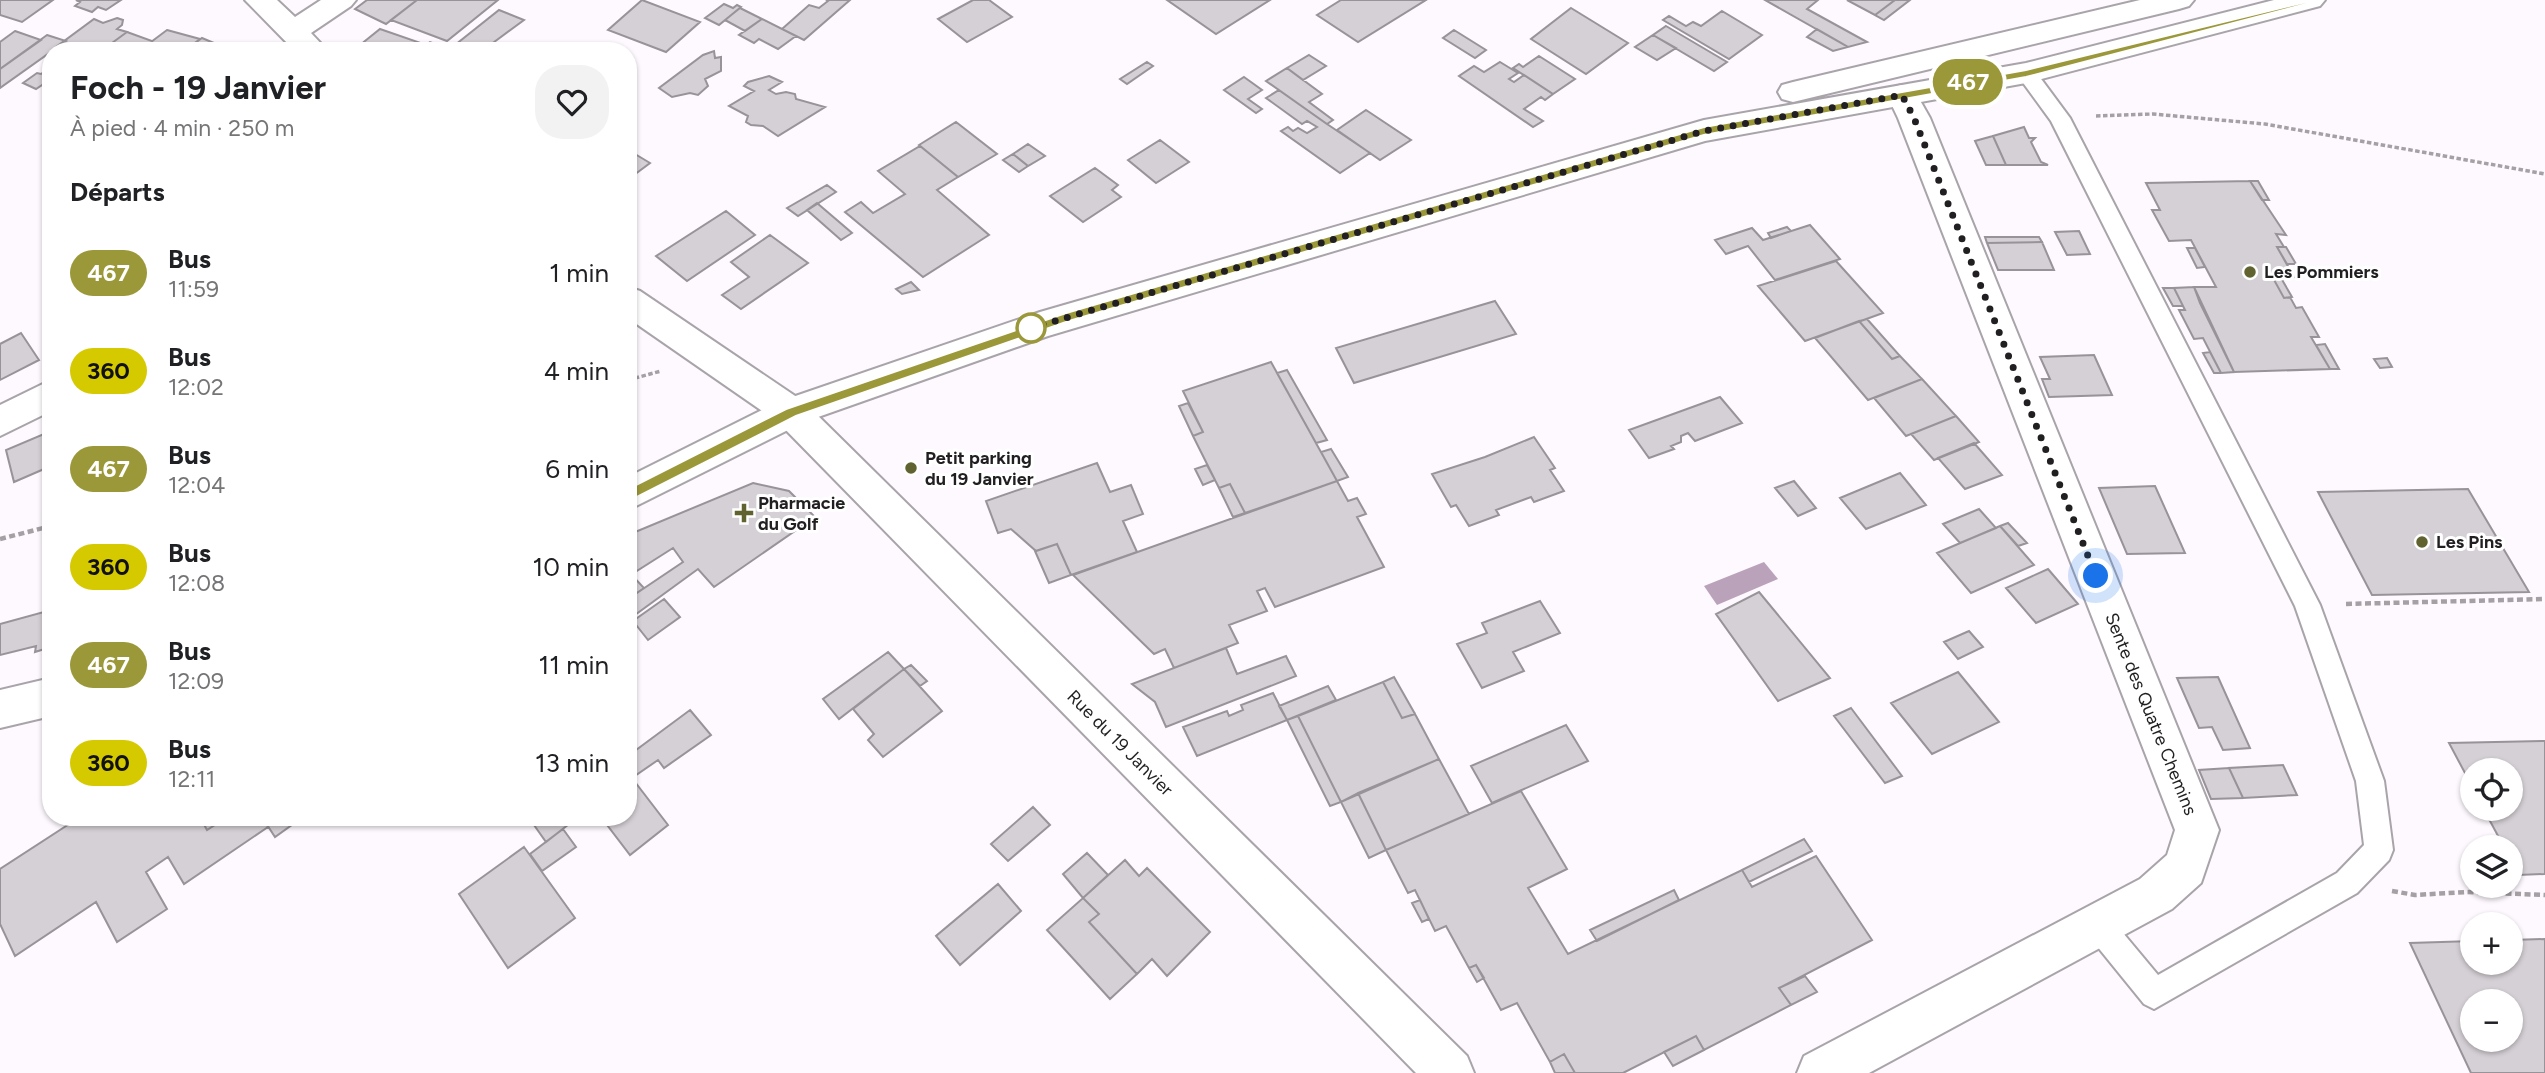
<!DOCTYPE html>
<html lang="fr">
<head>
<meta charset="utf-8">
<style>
  :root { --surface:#fff; --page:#f2f2f2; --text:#202124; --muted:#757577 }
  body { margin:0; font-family:Figtree,sans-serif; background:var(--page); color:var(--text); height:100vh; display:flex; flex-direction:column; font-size:26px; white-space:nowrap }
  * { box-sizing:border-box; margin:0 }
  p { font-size:23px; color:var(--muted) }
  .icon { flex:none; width:38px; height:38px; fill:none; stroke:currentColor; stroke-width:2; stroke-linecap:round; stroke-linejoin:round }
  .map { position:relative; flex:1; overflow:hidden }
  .side { position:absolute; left:42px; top:42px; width:595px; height:784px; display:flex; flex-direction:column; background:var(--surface); border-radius:28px; box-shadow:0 2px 5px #0004 }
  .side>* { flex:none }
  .badge { padding:0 14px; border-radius:23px; font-size:24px; line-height:46px }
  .tools { position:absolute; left:2460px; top:758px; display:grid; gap:14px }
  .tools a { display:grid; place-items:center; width:63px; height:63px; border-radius:50%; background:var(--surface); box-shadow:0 2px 5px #0004; font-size:35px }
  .you { position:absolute; width:35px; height:35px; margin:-18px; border:5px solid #fff; border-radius:50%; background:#1a73e8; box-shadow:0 0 0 10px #1a73e833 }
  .map>.badge { position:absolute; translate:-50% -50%; box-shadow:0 0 0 4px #fff }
  h2 { padding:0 28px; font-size:26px; line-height:63px }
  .round { display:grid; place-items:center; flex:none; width:74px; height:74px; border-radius:28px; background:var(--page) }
  .summary { display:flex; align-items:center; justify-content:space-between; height:119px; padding:0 28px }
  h1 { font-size:33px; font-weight:700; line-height:52px }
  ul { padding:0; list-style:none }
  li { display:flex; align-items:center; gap:21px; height:98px; padding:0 28px }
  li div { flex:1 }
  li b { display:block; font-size:26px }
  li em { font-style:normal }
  li .badge { min-width:77px; font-weight:700; text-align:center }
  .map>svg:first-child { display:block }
  .water { fill:#baa3ba }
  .building { fill:#d5d0d5; stroke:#989398; stroke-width:2; fill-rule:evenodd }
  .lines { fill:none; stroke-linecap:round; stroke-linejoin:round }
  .lane-casing { stroke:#a9a4a9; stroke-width:4 }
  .street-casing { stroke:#a9a4a9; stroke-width:4 }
  .secondary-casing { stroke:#a9a4a9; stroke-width:4 }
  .path-far1 { stroke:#a4a0a4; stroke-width:3.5; stroke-dasharray:4.5 2.5; stroke-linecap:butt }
  .path { stroke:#a4a0a4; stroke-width:4.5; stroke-dasharray:6 3.5; stroke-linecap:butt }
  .lane { fill:#fff; fill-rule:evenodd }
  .street { fill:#fff; fill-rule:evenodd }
  .secondary { fill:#fff; fill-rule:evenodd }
  .line { fill:#9b983a; stroke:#fff; stroke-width:2 }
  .walk { stroke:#211f21; stroke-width:7; stroke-dasharray:0 12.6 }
  .poi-dot { fill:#60622f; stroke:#fff; stroke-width:2.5 }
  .stop-dot { fill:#fff; stroke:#9b983a; stroke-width:3.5 }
  .labels { text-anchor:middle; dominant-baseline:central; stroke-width:6; stroke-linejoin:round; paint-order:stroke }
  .poi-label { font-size:18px; font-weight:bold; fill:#211f21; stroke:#fff; text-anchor:start }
  .street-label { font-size:18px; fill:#211f21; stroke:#fff }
</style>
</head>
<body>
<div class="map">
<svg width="2545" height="1073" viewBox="0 0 2545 1073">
  <rect width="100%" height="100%" fill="#fef9fe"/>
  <!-- water -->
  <path class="water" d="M1764,562L1778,579L1717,605L1704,586Z"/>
  <!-- building -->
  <path class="building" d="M0,0H53L22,22L0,15Z
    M76,0H121L106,10L98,7L92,12L75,6L80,2Z
    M367,0H417L386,24L355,9Z
    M417,0H498L447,41L391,20Z
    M642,0L700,22L666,52L608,30Z
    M826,0H850L804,40L782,29L809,5L819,8L828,1Z
    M973,0H989L1012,17L967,42L938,19Z
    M1167,0H1270L1216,34Z
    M1341,0H1426L1358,42L1317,15Z
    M1765,0H1818L1807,9L1867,42L1848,47Z
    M1847,0H1895L1875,15Z
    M1895,0H1910L1884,20L1875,15Z
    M724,4L733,8L737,5L741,7L719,25L705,18Z
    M740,8L762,19L745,31L725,20Z
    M1571,8L1628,43L1586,74L1531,39Z
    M499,10L524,20L482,51H469L455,45Z
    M1722,11L1762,35L1729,59L1663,20L1669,16L1686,26L1693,22L1701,26Z
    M117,18L123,20L122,25L117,29L127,32L101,51H66L56,47L94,19L103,23Z
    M762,19L796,36L778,49L759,39L754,43L739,35Z
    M1666,26L1727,62L1714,71L1653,35Z
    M380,29L426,45L430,42L441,46L434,51H357L355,49Z
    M1817,29L1848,47L1833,51L1807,37Z
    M167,30L200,39L184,51H139Z
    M1454,30L1486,50L1475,58L1443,38Z
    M15,31L41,40L0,69V42Z
    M127,32L152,41L139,51H101Z
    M47,35L66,41L0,88V69Z
    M1653,35L1676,48L1657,60L1635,47Z
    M202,38L226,48L222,51H184Z
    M714,51L715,58L721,57V71L705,79L708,86L698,95L690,93L672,97L659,88L703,55Z
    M1309,55L1326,66L1303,80L1287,68Z
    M1539,56L1575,79L1553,94L1513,68L1519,64L1523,67Z
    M1147,62L1153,66L1127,84L1120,79Z
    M1500,62L1518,73L1509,79L1514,82L1524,75L1553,94L1545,100L1541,97L1524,109L1543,121L1533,127L1459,76L1474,66L1484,72Z
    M51,67V79L36,89L23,83L37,73L41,74Z
    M1287,68L1322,94L1309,102L1333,120L1327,124L1266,81Z
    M769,76L782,82L769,90L776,94L786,92L795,94L796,99L825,107L778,136L763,126L751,125L746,122L748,116L729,106L754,91L744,86L748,82Z
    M1244,77L1262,90L1248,99L1262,109L1256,113L1224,90Z
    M1279,90L1327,124L1370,153L1340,173L1281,131L1288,127L1293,131L1298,128L1307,133L1317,127L1307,121L1302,124L1266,98Z
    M1366,110L1411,140L1380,160L1337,130Z
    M956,122L997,154L958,177L919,145Z
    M2024,127L2029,138H2035L2031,142L2041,162L2048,165H2006L1993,136Z
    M1993,136L2006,165H1986L1975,141Z
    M1160,140L1189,162L1156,183L1128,160Z
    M1028,144L1045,156L1028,166L1013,154Z
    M920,146L958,177L937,190L989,235L923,277L845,212L861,202L873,213L905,194L878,171Z
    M635,154L650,163L630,178L628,159Z
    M1013,154L1028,166L1019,172L1003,160Z
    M1095,168L1118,185L1112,190L1121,197L1083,222L1050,196Z
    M2250,181H2258L2269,200H2262Z
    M2250,181L2286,235L2276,234L2284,247H2277L2294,277L2273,278L2284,298L2290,297L2296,308L2302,307L2319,337H2311L2330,369L2234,372L2194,287H2216L2191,240L2169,241L2152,210H2160L2146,183Z
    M827,185L836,192L798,216L787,208Z
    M817,203L852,233L841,240L807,210Z
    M726,211L755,235L687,281L656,256Z
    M1810,225L1840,259L1775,280L1748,246L1726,254L1715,240L1752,228L1763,240Z
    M1787,227L1791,231L1771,238L1768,233Z
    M2079,231L2090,254L2067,255L2055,232Z
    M770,235L808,263L741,309L722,295L749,277L731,262Z
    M1985,237H2039L2042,242L1987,243Z
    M2042,242L2054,270H1998L1987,243Z
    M2277,247H2286L2296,264H2287Z
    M2187,248H2195L2205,267L2197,268Z
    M1836,261L1883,313L1805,341L1758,286Z
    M2273,278H2281L2292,297L2284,298Z
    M911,282L919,290L902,294L896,289Z
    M2194,287L2200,303L2234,372L2221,373L2203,338L2194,339L2179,310H2185L2174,288Z
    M2163,288H2174L2183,306H2173Z
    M1495,301L1516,334L1354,383L1336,348Z
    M1867,319L1900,356L1892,359L1859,321Z
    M1859,321L1892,359L1900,356L1922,379L1868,400L1815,338Z
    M21,333L39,360L0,380V344Z
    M2325,344L2339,369H2330L2316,345Z
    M2210,352L2221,373H2214L2203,353Z
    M2094,355L2112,395L2049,397L2042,379H2050L2040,357Z
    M2387,358L2392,367L2380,368L2374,359Z
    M1271,362L1337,481L1245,513L1230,484L1219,488L1193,436L1203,432L1183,391Z
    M1287,370L1327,440L1316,443L1277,373Z
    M1922,379L1956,416L1906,436L1874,398Z
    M1720,397L1742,423L1695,441L1688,433L1681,436V442L1671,446L1674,449L1649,458L1629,430Z
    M1188,403L1203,432L1193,436L1179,406Z
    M1956,416L1979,442L1934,460L1911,434Z
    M51,431V466L14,482L6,450Z
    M1534,437L1555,468L1550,470L1564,491L1534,502L1531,497L1496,510L1499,515L1469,526L1456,505L1451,507L1432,474L1485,457Z
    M1974,443L2002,475L1965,489L1938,458Z
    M1331,449L1348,477L1337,481L1321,452Z
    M1097,463L1110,492L1131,485L1143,514L1123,521L1137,552L1071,575L1057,544L1036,551L1011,529L998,533L986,501Z
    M1207,465L1215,480L1203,485L1195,469Z
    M1900,473L1926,505L1866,529L1840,498Z
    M1337,481L1348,501L1357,498L1366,514L1357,517L1384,567L1275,607L1265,588L1257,591L1267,611L1229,625L1238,643L1174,668L1165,649L1154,654L1073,575Z
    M1794,481L1816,508L1798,516L1775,488Z
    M753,483L789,491L815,517L714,587L698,569L628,620V599L683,562L673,548L632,574L628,571V535Z
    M1230,484L1245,513L1233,517L1219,488Z
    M2155,486L2185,553L2127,554L2099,488Z
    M2468,489L2529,592L2372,595L2318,492Z
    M1979,509L1996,528L1960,543L1943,524Z
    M2008,523L2027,543L2018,546L2000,526Z
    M2000,526L2034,565L1971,593L1937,553Z
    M1057,544L1071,575L1049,583L1035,551Z
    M2048,569L2078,604L2036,623L2006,588Z
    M628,571L644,588L628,599Z
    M1759,592L1830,678L1778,701L1716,614Z
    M664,599L680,617L648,640L633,621Z
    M1540,601L1560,633L1513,652L1524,671L1482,688L1457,644L1487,633L1482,623Z
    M51,610V647L35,652L36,646L0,655V624Z
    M1969,631L1983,647L1958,659L1944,642Z
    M1226,648L1237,674L1286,656L1296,676L1166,727L1155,702L1132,684Z
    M888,652L904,669L839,719L823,699Z
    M911,665L927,681L920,686L904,669Z
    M904,669L942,711L883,757L868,740L874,734L853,709Z
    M1958,672L1999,722L1932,754L1891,703Z
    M1394,677L1415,714L1402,718L1383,682Z
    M2218,677L2250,748L2223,750L2212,727L2199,728L2177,678Z
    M1383,682L1402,718L1415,714L1439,759L1341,802L1298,716Z
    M1328,686L1336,700L1287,720L1279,706Z
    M1273,693L1287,720L1197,756L1183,727L1227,711L1229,716L1243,710L1241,705Z
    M1851,708L1902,776L1885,783L1834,716Z
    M690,710L711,735L664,768L658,760L632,778L668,825L630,855L601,817H628V756Z
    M1298,716L1341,802L1330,806L1287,720Z
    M1566,725L1588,761L1492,803L1471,766Z
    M2545,741V874L2518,875L2511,861V847H2504L2483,808H2511V770H2473V788L2449,743Z
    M1439,759L1469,814L1386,850L1358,793Z
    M2283,765L2297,795L2243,798L2229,768Z
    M2229,768L2243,798L2211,799L2199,770Z
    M1521,791L1567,869L1528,888L1568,954L1742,870L1752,887L1816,856L1872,940L1779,988L1791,1005L1704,1050L1696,1036L1623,1073H1575L1564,1054L1550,1062L1517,1003L1501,1010L1476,965L1469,968L1446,926L1435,931L1415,890L1408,893L1386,850Z
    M1358,793L1386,850L1369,858L1341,802Z
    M1033,807L1050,825L1008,861L991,844Z
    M80,817H200L207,830L227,817H262L268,827L184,884L168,857L146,872L167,909L117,942L96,902L15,956L0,924V869Z
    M200,817H227L207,830Z
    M262,817H303L275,837Z
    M545,817H578L546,842L534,825Z
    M563,829L576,847L542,871L530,854Z
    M1804,839L1812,851L1749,882L1742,870Z
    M524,847L575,918L508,968L459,894Z
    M1087,853L1108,875L1083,898L1063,874Z
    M1125,860L1139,876L1147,868L1210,932L1167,976L1152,959L1137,974L1089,922L1099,914L1083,898Z
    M998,884L1021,911L960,965L936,936Z
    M1674,890L1679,900L1597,941L1590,930Z
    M1083,898L1099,914L1089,922L1137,974L1110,999L1047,930Z
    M1420,900L1429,919L1422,922L1412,903Z
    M2545,939V1073H2471L2410,943L2473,941V962H2511V940ZM2473,1001H2511V1040H2473Z
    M1476,965L1484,978L1477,982L1469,968Z
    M1805,976L1817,992L1791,1005L1779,988Z
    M1696,1036L1704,1050L1673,1066L1664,1052Z
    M1564,1054L1575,1073H1555L1550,1062Z"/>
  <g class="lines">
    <defs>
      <path id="lane" d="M2026,67L2033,68L2070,118L2320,605L2384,781L2393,850L2389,860L2357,893L2154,1009L2144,1004L2088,935L2084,925L2088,915L2098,911L2108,915L2158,975L2337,873L2364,845L2356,781L2295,606L2051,121L2016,73L2019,68Z"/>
      <path id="street" d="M245,0H277L295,17L321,0H356L351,6L311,33L328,51H295Z
        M1902,85L1913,88L1930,118L2219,830L2201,883L2172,909L1869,1073H1797L1804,1056L2140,879L2167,855L2175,830L1898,118L1887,95L1891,88Z
        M628,287L640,291L804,402L1467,1056L1474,1073H1416L778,422L628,318Z
        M51,380V411L0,436V405Z"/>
      <path id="secondary" d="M2140,0H2194L2189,6L2179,9L1793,102L1782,99L1778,92L1782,85L1793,82Z
        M2274,0H2325L2320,6L2026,83L1705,141L1048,336L804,422L628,510V477L778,402L1040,312L1704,120L2026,63Z
        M51,678V716L0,728V690Z"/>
    </defs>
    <!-- lane casing -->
    <use href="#lane" class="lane-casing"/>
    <!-- street casing -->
    <use href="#street" class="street-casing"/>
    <!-- secondary casing -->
    <use href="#secondary" class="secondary-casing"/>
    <!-- path-far1 -->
    <path class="path-far1" d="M2096,116L2153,114L2265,124L2545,174
      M628,380L661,371"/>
    <!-- path -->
    <path class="path" d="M0,539L51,526
      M2346,604L2545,599
      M2392,891L2415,895L2467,892L2545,895"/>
    <!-- lane -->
    <use href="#lane" class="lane"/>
    <!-- street -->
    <use href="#street" class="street"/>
    <!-- secondary -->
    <use href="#secondary" class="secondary"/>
  </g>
  <!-- line -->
  <path class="line" d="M2310,3L2026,77L1704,135L1069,321L796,416L633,499L628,500L622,495L624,491L786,409L1066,313L1704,127L2026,70L2314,0V2Z"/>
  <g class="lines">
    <!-- walk -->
    <path class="walk" d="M1031,328L1704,131L1902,95L1914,118L2096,576"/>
  </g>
  <!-- markers -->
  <g class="poi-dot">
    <circle cx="2250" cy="272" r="7"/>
    <circle cx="911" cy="468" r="7"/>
    <path d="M740.5 502.5h7v7h7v7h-7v7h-7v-7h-7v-7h7z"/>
    <circle cx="2422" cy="542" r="7"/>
  </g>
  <circle class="stop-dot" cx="1031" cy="328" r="14"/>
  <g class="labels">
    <!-- poi labels -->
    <g class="poi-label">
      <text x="2264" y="272">Les Pommiers</text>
      <text x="925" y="458">Petit parking<tspan x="925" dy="21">du 19 Janvier</tspan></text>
      <text x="758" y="503">Pharmacie<tspan x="758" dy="21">du Golf</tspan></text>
      <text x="2436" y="542">Les Pins</text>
    </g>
    <!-- street labels -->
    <g class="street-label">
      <text transform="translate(2151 714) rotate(68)">Sente des Quatre Chemins</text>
      <text transform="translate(1120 743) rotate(45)">Rue du 19 Janvier</text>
    </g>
  </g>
</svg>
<div class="tools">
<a><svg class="icon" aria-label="locate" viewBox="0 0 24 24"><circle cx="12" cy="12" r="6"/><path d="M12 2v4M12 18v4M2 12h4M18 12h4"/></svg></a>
<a><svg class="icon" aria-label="layers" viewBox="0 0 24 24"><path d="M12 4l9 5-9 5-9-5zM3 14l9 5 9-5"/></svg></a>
<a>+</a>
<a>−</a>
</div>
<div class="you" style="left:2096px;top:576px"></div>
<b class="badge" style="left:1968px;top:82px;background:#9b983a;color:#fff">467</b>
<section class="side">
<div class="summary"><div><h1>Foch - 19 Janvier</h1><p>À pied · 4 min · 250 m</p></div><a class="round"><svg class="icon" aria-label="heart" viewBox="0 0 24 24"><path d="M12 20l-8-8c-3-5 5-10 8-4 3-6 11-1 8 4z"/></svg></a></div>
<h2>Départs</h2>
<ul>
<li><span class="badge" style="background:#9b983a;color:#fff">467</span><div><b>Bus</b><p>11:59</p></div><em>1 min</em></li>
<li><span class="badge" style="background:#d5c900;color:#111">360</span><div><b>Bus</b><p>12:02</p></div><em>4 min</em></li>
<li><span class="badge" style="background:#9b983a;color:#fff">467</span><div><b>Bus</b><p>12:04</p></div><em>6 min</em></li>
<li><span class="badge" style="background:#d5c900;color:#111">360</span><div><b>Bus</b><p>12:08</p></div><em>10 min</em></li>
<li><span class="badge" style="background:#9b983a;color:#fff">467</span><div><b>Bus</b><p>12:09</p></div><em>11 min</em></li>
<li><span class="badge" style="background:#d5c900;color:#111">360</span><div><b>Bus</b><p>12:11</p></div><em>13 min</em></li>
</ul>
</section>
</div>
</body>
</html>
